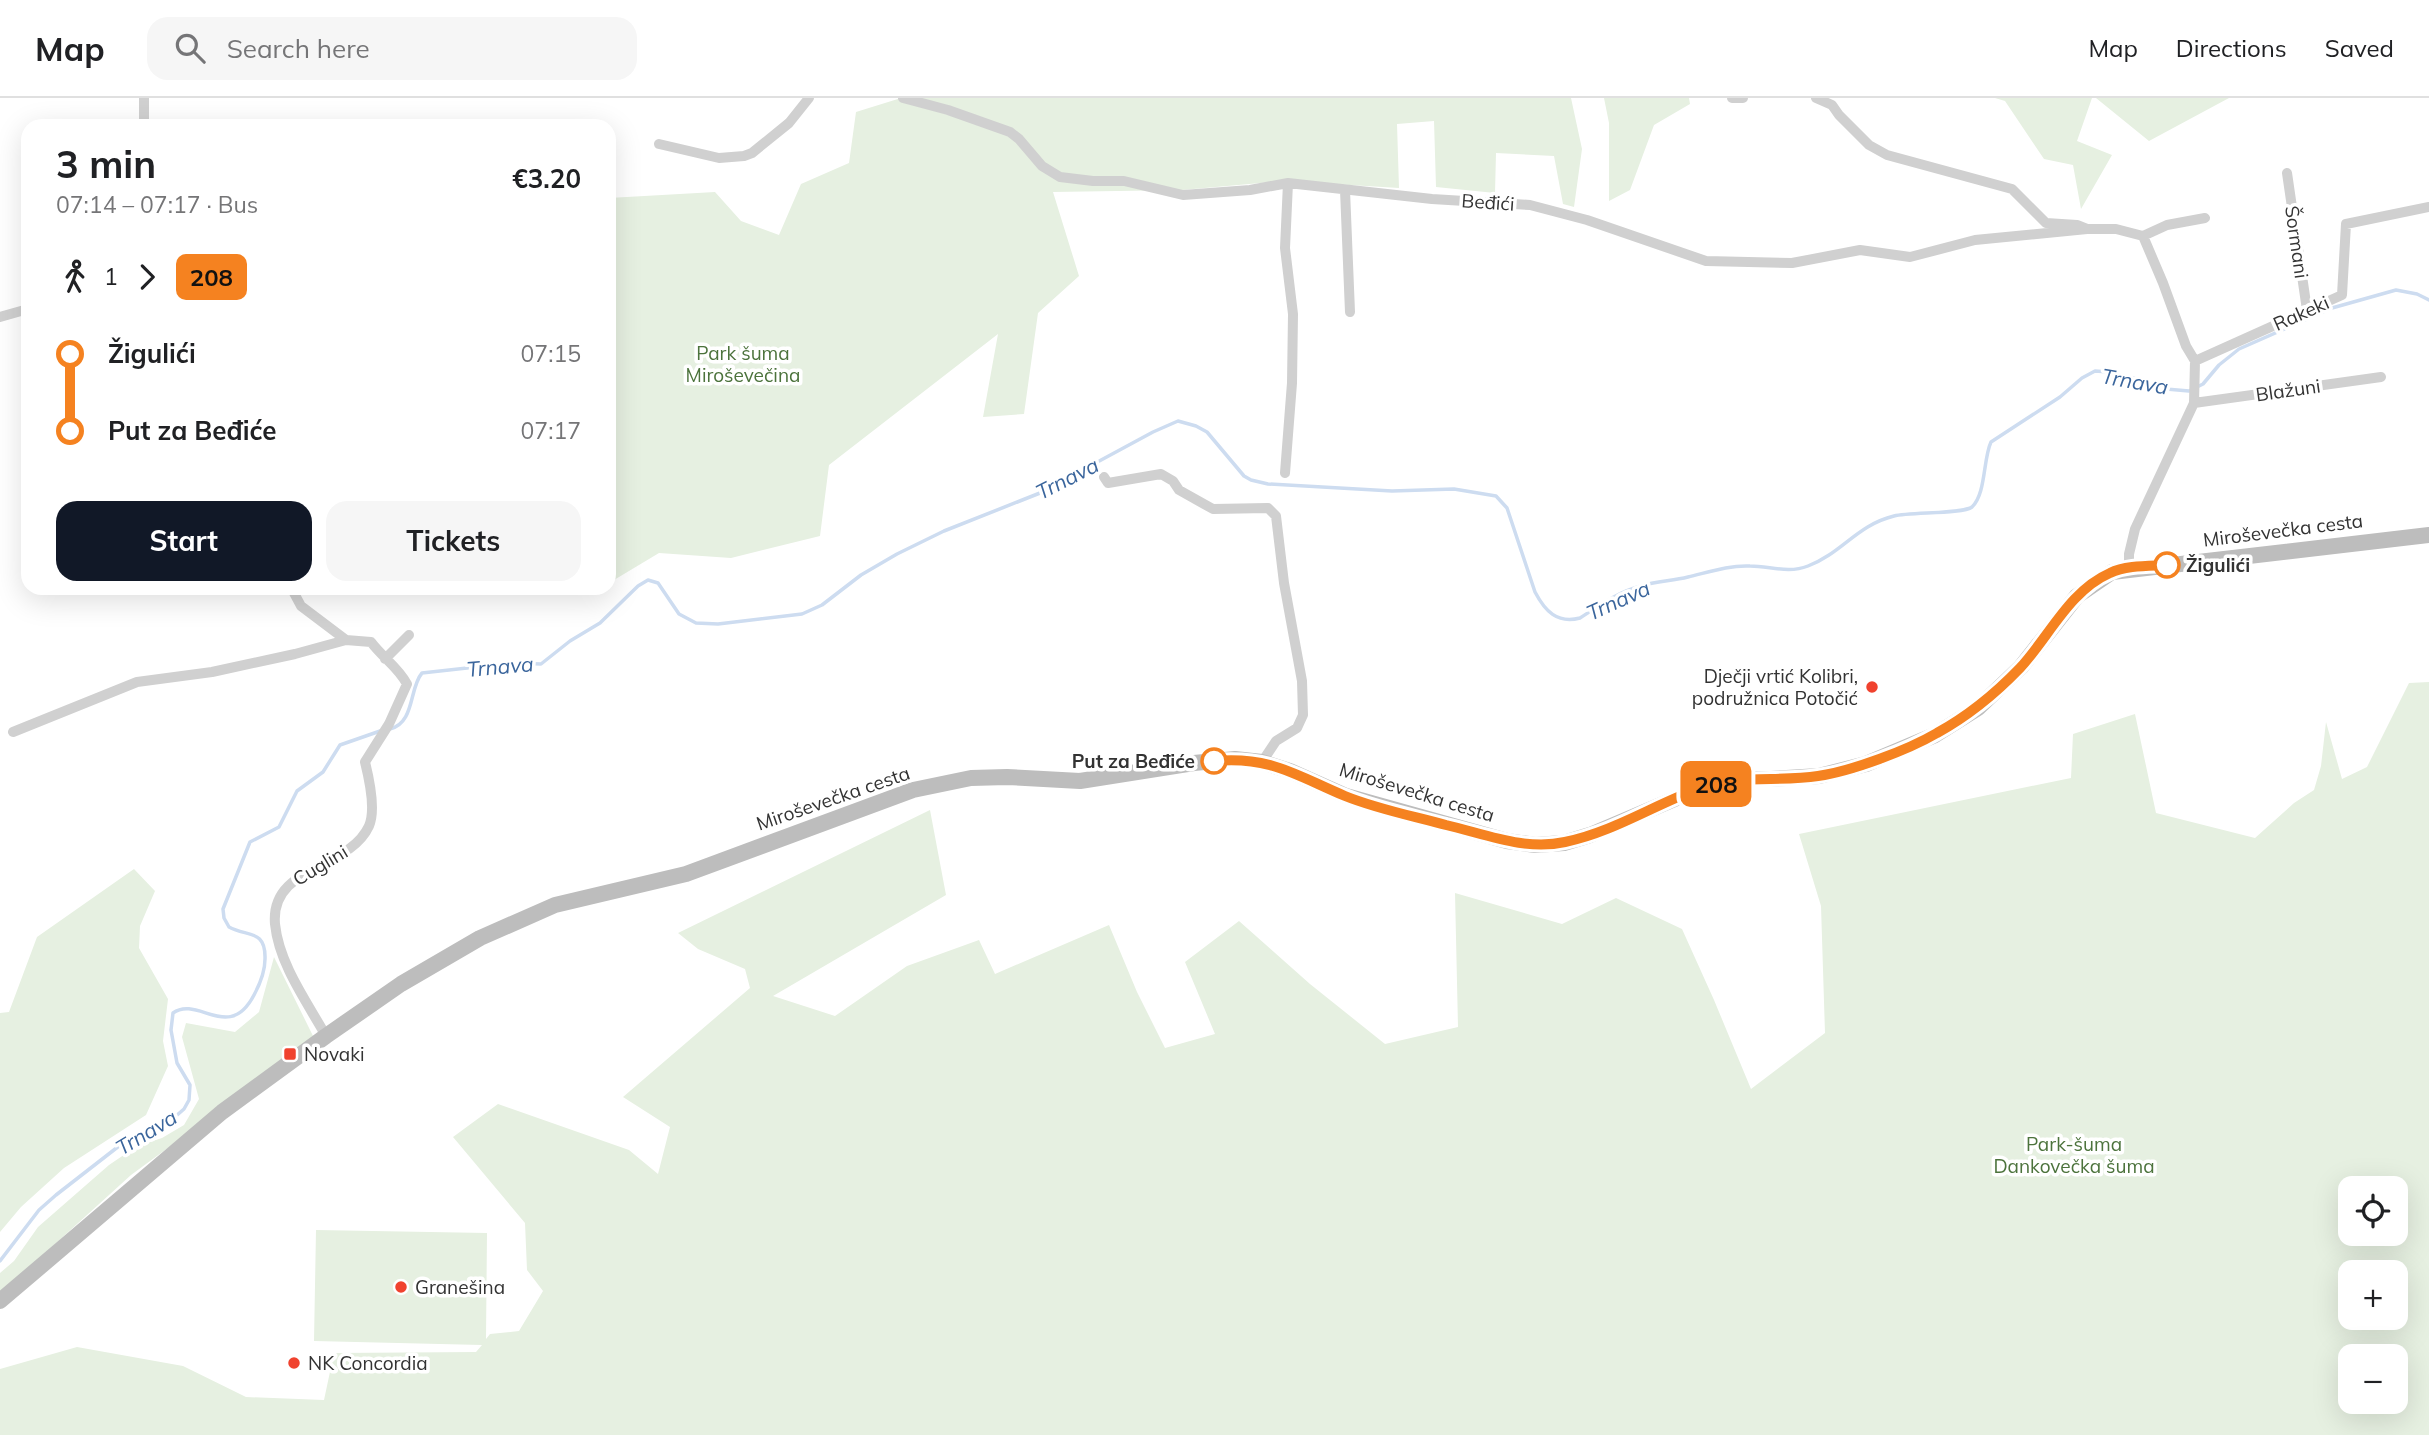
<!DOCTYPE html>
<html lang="en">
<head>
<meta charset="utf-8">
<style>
  :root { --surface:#fff; --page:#f6f6f6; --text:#202124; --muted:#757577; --line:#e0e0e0; --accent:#111827 }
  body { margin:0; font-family:Mulish,sans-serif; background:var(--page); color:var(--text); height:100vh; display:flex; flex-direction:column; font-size:26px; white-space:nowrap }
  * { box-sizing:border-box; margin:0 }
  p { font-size:23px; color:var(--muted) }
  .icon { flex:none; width:38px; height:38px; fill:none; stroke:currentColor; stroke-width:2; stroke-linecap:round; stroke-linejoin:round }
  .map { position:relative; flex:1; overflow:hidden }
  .details { position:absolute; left:21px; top:21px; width:595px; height:476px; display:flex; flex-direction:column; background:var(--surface); border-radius:21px; box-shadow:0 7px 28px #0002 }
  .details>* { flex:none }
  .badge { padding:0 14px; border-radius:10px; font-size:24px; line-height:46px }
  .controls { position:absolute; left:2338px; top:1078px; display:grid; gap:14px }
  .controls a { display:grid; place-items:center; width:70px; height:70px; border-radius:14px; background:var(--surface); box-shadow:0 7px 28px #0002; font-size:35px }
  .map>.badge { position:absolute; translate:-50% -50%; box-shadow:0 0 0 4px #fff }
  .legs { display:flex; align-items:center; gap:10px; height:77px; padding:0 35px; font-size:23px }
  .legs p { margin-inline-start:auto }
  .head { display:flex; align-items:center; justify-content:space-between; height:119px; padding:0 35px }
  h1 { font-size:38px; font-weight:700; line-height:52px }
  .cta { display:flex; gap:14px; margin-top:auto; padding:14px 35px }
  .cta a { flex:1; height:80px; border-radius:21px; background:var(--accent); color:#fff; font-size:28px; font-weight:700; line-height:80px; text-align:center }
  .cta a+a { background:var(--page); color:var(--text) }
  ul { padding:0 35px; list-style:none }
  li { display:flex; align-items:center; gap:24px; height:77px; font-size:26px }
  li i { display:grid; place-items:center; width:10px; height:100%; margin:0 9px; background:currentColor }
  li i::after { content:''; width:18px; height:18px; margin:-9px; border:5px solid; border-radius:50%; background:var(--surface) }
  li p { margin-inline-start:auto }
  li:first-child i { background:linear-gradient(#0000 50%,currentColor 0) }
  li:last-child i { background:linear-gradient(currentColor 50%,#0000 0) }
  header { display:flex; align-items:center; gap:42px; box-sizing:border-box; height:98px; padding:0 35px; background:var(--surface); border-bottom:2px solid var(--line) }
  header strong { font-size:33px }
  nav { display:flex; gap:38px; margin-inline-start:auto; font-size:24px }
  .search { width:490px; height:63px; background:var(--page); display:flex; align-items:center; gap:18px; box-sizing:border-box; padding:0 24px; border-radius:21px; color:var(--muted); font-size:26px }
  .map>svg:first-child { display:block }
  .green { fill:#e6f0e1; fill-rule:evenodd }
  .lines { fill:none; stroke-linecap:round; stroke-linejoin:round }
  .stream { stroke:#cddcf0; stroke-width:3.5 }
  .minor { stroke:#d0d0d0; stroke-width:10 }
  .secondary { stroke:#bdbdbd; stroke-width:16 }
  .line-1-casing { stroke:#fff; stroke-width:16 }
  .line-1 { stroke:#f58220; stroke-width:10 }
  .stop-1-dot { fill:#fff; stroke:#f58220; stroke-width:3.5 }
  .poi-dot { fill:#f0422e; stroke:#fff; stroke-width:2.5 }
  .labels { text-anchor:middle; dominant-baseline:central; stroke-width:7; stroke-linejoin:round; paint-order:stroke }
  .street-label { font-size:19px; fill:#333; stroke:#fff }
  .park-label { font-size:19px; fill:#4c733c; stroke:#fff }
  .stop-label { font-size:19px; font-weight:bold; fill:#333; stroke:#fff; text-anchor:start }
  .poi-label { font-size:19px; fill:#333; stroke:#fff; text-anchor:start }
  .water-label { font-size:21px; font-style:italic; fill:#3a659c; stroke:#fff }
</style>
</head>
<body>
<header>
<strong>Map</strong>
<div class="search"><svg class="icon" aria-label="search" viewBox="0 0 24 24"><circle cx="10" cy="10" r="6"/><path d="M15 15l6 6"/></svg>Search here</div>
<nav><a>Map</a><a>Directions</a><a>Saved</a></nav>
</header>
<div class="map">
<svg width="2429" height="1337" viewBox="0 0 2429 1337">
  <rect width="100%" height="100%" fill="#fff"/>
  <!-- green -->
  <path class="green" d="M901,0H1571L1582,51L1574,109L1563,106L1554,58L1496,55L1495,95L1436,89L1434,23L1397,26L1399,90L1284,83L1182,92L1053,94L1079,178L1038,215L1024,316L983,319L998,236L829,367L820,438L731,460L659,455L609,485V100L715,94L741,123L779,137L801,86L849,65L856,14Z
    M1604,0H1689L1690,6L1654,27L1630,92L1609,103V25Z
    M1995,0H2092L2077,43L2112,57L2081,111L2073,67L2044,61L2005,3Z
    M2096,0H2229L2149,43Z
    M2429,584V1337H0V1271L77,1249L183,1268L246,1299L324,1302L334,1255L476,1254L482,1247L314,1243L316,1132L487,1135L486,1241L490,1236L519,1233L543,1193L527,1172L525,1125L453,1039L498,1006L629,1052L658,1076L670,1029L623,999L750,890L745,871L698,851L678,835L930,712L946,797L773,898L835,918L907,868L979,842L995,876L1109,827L1137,894L1165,950L1215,936L1185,864L1239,823L1310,886L1385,946L1458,929L1455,795L1562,826L1616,800L1682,831L1714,902L1751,991L1825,935L1821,808L1799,736L2071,680L2073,636L2135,616L2156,715L2255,740L2294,705L2314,692L2321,668L2326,624L2342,681L2367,669L2409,585ZM2350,1090H2396V1136H2350ZM2350,1174H2396V1220H2350ZM2350,1258H2396V1304H2350Z
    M134,771L155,793L140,828L139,850L168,901L163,943L168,968L146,1017L64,1070L21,1109L0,1134V915L9,914L37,839Z
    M274,859L315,942L131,1077L0,1196V1175L14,1163L38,1129L109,1067L137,1048L162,1040L184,1027L199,1001L182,939L186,925L235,934L259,914Z"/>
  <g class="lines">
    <!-- stream -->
    <path class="stream" d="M390,631C415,625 409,590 422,575L512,565L541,566L570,543L600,525L638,488L648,482L658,485L679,516L696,525L718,526L802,516L822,507L861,477L897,456L944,433L1040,395L1153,334L1178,323L1196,328L1207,334L1244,378L1251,382L1268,386L1392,393L1454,391L1496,398L1507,410L1535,494C1545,513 1557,526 1580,520C1600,507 1618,494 1641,488C1656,483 1672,483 1688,479C1709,474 1729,467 1750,468C1770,468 1788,476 1808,468C1842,455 1857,427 1894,418C1910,414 1963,416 1972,409C1986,396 1983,361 1991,344L2060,299L2082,280L2095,273L2109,274L2138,281L2166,291L2189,293L2203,286L2219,267L2239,251L2332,210L2396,192L2417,196L2429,202
      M0,1163L39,1112L56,1097L128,1041L168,1025L184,1011L189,1002L190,987L177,965L171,932L173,915C198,897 229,945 254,897C260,886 265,873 265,861C266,831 247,839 229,829L224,820L223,811L250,744L279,729L297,693L323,674L340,647L383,632"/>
    <!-- minor -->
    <path class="minor" d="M144,0V28
      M903,0L948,12L1010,34L1019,41L1042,68L1060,79L1093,83H1124L1183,97L1250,92L1288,85L1432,101L1530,107L1587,122L1706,163L1792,165L1860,152L1910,159L1975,142L2087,131
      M1732,0H1743
      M1816,0L1832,7L1839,17L1869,47L1887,57L2012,91L2046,125L2077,127L2087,131H2116L2143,138
      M659,46L719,60L744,58L752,55L789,25L809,0
      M2287,75L2307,212
      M1345,92L1350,214
      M2143,138L2167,127L2205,120
      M0,219L28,211
      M2195,263L2342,197L2346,126L2429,109
      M2194,305L2381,279
      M1285,375L1292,285L1293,216L1285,150L1288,85
      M1104,379L1108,385L1161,376L1173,383L1179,392L1213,411L1268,410L1276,418L1284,485L1302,583L1303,617L1297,630L1276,643L1262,664
      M2129,471V456L2135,431L2194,305L2195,263L2186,248L2163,185L2143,138
      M298,490L294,495L301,508L346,542
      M385,561L409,537
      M13,634L137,584L212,574L295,556L346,542L371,544C383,560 398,569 407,586L389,626L365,664C369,680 376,712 369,728C349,772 270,767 275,826C279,866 307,904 326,938"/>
    <!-- secondary -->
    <path class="secondary" d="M0,1203L222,1014L326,938L401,886L480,840L555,807L686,776L913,692L971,680L1007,679L1080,683L1194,665L1235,661L1262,664L1290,673L1346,698L1507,743L1535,747L1564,745L1590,737L1703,689L1735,681H1771L1819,678L1866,666L1935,637L1978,610L2021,569L2077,498L2112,474L2429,437"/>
  </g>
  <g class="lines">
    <defs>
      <path id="line-1" d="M1214,663C1271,658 1295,677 1345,698C1377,711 1413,718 1446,727C1485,736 1525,753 1565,744C1614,734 1657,705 1703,689C1740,677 1779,684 1818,678C1852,673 1908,652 1937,635C1968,618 1995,596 2020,570C2049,539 2069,493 2110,475C2126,467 2150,468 2167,467"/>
    </defs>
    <!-- line-1 casing -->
    <use href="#line-1" class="line-1-casing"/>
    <!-- line-1 -->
    <use href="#line-1" class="line-1"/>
  </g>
  <!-- markers -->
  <g class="stop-1-dot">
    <circle cx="2167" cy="467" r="12"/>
    <circle cx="1214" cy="663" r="12"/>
  </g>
  <g class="poi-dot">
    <circle cx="1872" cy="589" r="7"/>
    <rect x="283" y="949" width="14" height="14" rx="3.5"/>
    <circle cx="401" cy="1189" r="7"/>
    <circle cx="294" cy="1265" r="7"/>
  </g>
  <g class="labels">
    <!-- street labels -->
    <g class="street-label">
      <text transform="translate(1488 104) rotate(4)">Beđići</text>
      <text transform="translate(2297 144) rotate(82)">Šormani</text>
      <text transform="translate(2301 215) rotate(-24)">Rakeki</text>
      <text transform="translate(2288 292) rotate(-8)">Blažuni</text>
      <text transform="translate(2283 432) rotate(-7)">Miroševečka cesta</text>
      <text transform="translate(1417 694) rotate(17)">Miroševečka cesta</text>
      <text transform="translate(833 700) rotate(-19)">Miroševečka cesta</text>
      <text transform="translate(320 767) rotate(-31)">Cuglini</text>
    </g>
    <!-- park labels -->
    <g class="park-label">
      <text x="743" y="255">Park šuma<tspan x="743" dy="22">Miroševečina</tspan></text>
      <text x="2074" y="1046">Park-šuma<tspan x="2074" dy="22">Dankovečka šuma</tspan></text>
    </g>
    <!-- stop labels -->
    <g class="stop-label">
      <text x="2186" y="467">Žigulići</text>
      <text x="1195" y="663" text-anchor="end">Put za Beđiće</text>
    </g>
    <!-- poi labels -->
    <g class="poi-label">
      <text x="1858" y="578" text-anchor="end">Dječji vrtić Kolibri,<tspan x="1858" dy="22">podružnica Potočić</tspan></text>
      <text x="304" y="956">Novaki</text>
      <text x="415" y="1189">Granešina</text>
      <text x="308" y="1265">NK Concordia</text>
    </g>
    <!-- water labels -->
    <g class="water-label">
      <text transform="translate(2135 283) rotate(10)">Trnava</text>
      <text transform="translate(1067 380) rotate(-27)">Trnava</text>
      <text transform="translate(1618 502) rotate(-24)">Trnava</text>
      <text transform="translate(500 568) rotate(-5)">Trnava</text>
      <text transform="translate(146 1034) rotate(-31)">Trnava</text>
    </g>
  </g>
</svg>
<div class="controls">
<a><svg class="icon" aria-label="locate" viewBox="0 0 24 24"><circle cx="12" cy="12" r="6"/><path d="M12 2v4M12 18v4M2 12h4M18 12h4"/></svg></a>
<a>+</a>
<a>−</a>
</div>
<b class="badge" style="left:1716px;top:686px;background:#f58220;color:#111">208</b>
<section class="details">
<div class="head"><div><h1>3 min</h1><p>07:14 – 07:17 · Bus</p></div><b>€3.20</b></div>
<div class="legs"><svg class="icon" aria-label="walk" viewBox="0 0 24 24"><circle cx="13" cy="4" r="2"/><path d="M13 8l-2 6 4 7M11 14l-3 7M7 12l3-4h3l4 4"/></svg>1<svg class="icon" aria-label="forward" viewBox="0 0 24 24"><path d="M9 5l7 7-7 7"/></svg><b class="badge" style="background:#f58220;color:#111">208</b></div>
<ul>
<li><i style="color:#f58220"></i><b>Žigulići</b><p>07:15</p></li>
<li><i style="color:#f58220"></i><b>Put za Beđiće</b><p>07:17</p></li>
</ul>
<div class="cta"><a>Start</a><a>Tickets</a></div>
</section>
</div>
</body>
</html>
